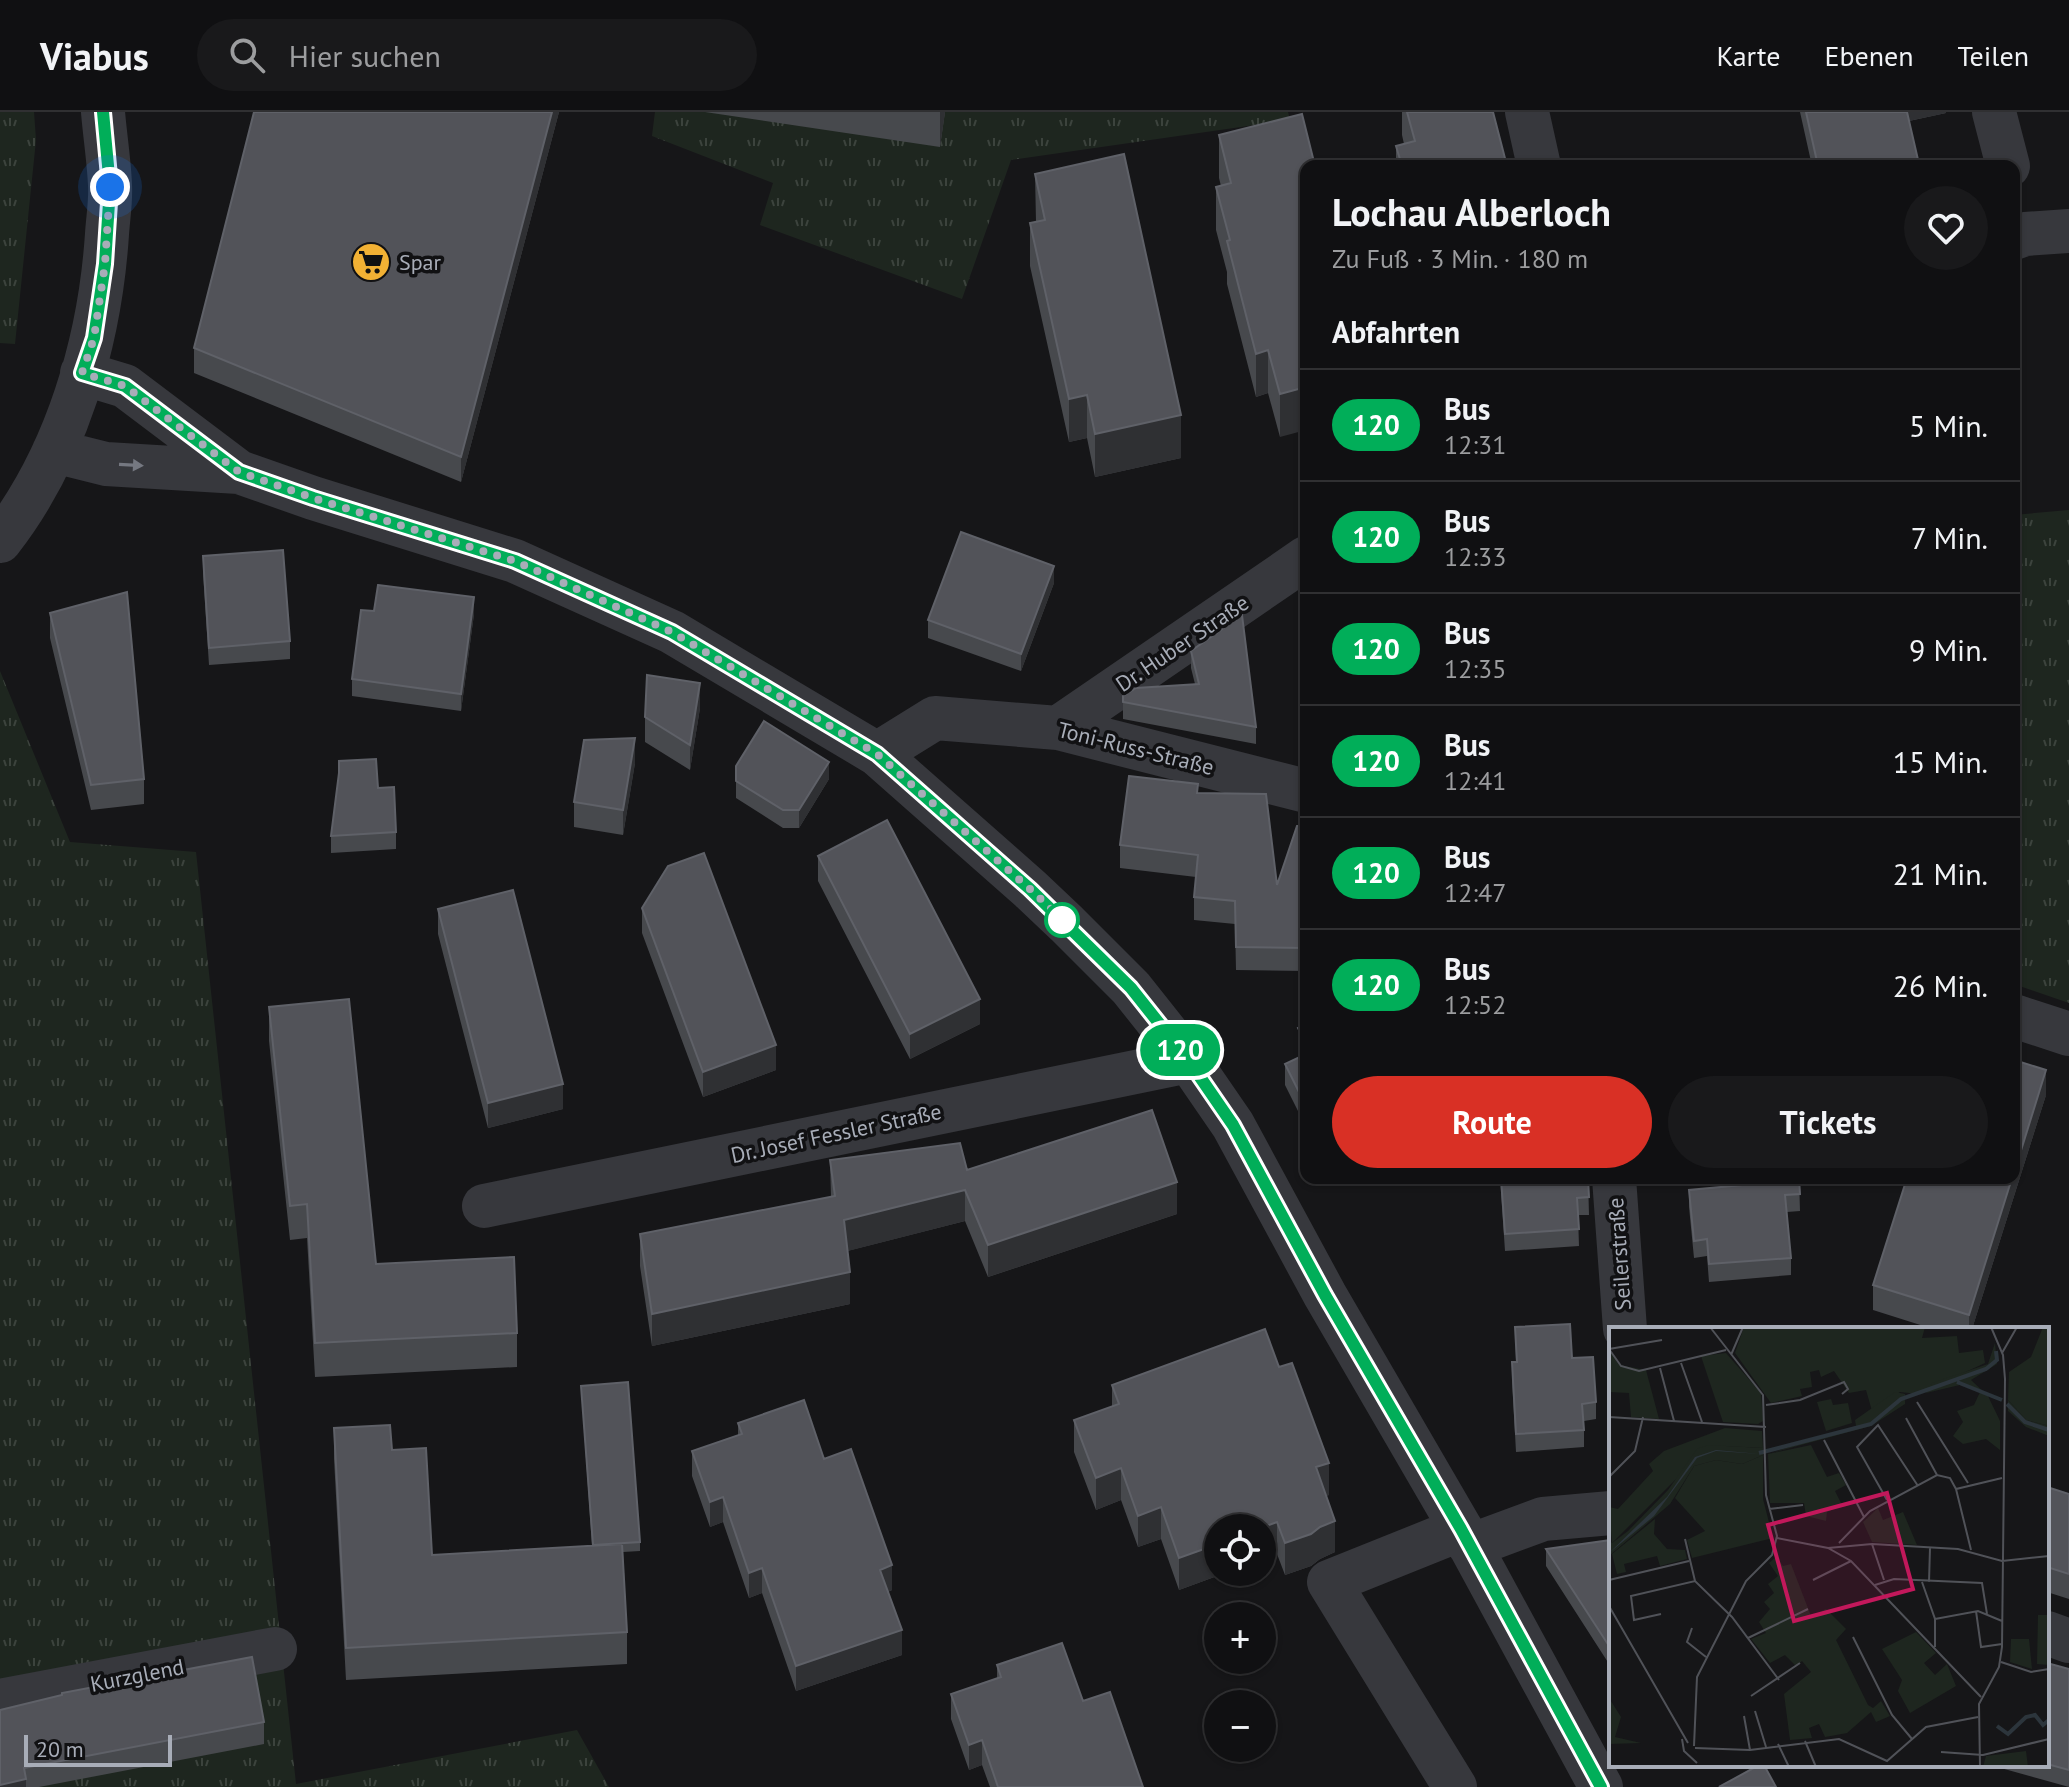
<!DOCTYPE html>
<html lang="de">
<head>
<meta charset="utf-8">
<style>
  :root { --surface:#101012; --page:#19191b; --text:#f1f3f6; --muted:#9c9d9f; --line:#303032; --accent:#d93025 }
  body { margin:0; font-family:"PT Sans",sans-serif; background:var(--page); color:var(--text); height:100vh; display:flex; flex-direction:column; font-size:30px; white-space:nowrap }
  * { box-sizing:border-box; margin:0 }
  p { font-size:26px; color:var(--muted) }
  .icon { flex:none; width:44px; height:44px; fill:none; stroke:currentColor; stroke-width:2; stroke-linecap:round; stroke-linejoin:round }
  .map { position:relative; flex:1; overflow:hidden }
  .sheet { position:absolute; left:1300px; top:48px; width:720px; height:1024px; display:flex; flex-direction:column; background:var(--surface); border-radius:16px; box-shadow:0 2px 6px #0004,0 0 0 2px var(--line) }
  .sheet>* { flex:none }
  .badge { padding:0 16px; border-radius:26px; font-size:28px; line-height:52px }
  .buttons { position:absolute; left:1204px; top:1402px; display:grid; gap:16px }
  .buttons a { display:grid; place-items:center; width:72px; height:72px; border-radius:50%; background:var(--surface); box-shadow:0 2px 6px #0004,0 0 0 2px var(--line); font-size:40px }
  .scale { position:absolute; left:24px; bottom:20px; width:148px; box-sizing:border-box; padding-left:8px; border:4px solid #a8adb8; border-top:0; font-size:22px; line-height:28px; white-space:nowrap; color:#a8adb8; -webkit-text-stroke:6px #111113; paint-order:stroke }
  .you { position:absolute; width:40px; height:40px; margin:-20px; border:6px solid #fff; border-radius:50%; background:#1a73e8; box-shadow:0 0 0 12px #1a73e833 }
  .map>.badge { position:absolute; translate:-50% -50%; box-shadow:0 0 0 4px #fff }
  h2 { padding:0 32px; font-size:30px; line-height:72px }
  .round { display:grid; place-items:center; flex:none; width:84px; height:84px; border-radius:42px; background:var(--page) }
  .overview { display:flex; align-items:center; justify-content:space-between; height:136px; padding:0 32px }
  h1 { font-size:38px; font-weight:700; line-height:60px }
  .button { display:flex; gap:16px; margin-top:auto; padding:16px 32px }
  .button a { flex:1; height:92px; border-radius:48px; background:var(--accent); color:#fff; font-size:32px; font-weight:700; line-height:92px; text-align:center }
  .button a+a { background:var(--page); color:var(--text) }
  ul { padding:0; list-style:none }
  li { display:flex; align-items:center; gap:24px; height:112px; padding:0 32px; border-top:2px solid var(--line) }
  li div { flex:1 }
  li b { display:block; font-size:30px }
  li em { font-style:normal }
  li .badge { min-width:88px; font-weight:700; text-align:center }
  header { display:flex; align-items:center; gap:48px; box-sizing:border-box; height:112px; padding:0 40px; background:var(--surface); border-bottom:2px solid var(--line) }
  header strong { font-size:38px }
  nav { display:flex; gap:44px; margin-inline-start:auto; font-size:28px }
  .search { width:560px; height:72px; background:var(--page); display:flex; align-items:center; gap:20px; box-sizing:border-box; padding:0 28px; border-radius:44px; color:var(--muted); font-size:30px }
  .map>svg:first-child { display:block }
  .grass { fill:url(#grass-tufts) }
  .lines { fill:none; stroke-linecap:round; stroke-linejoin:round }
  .minor { stroke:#37383d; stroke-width:44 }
  .wall { fill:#47494d }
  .shaded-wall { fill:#2f3033 }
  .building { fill:#525359; stroke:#5f6168; stroke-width:2 }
  .oneway { fill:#757881 }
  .line-casing { stroke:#fff; stroke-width:18 }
  .line { stroke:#01ae59; stroke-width:12 }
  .walk { stroke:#a8adb8; stroke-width:8; stroke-dasharray:0 14.4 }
  .stop-dot { fill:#fff; stroke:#01ae59; stroke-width:4 }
  .labels { text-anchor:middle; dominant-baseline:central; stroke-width:7; stroke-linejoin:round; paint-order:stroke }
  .poi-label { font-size:22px; fill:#a8adb8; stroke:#111113; text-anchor:start }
  .street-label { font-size:22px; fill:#a8adb8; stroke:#111113 }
  .inset-river { fill:none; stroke:#2c353c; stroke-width:4 }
  .inset-road { fill:none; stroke:#505258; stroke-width:2 }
  .view { fill:#c2185b; fill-opacity:0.15; stroke:#c2185b; stroke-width:4 }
  .inset-edge { fill:none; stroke:#a8adb8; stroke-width:4 }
</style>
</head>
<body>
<header>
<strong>Viabus</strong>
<div class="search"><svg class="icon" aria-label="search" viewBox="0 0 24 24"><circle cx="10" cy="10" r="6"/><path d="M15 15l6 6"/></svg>Hier suchen</div>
<nav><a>Karte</a><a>Ebenen</a><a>Teilen</a></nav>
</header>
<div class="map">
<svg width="2069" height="1675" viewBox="0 0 2069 1675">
  <defs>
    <pattern id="grass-tufts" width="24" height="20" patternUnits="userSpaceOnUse" patternTransform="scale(2)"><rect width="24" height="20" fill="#1e261f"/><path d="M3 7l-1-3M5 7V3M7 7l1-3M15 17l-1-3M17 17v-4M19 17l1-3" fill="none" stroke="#3c433d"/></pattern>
  </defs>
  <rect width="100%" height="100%" fill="#161618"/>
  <!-- grass -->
  <path class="grass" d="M0,0H34L36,28L15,232L0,231Z
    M655,0H1288L1290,8L1011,48L962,187L760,113L773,71L652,24Z
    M2069,398V891L2014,872V403Z
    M0,559L70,730L196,740L296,1672L577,1618L609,1675H0Z"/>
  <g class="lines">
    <!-- minor -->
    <path class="minor" d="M1527,0L1539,54
      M1994,0L2008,54
      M2014,126L2025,122L2069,119
      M82,261L125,274L239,360
      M54,339L106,352L239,360L313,386L515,449L672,520L877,642L1030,777L1067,812L1131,876L1189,949L1233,1013L1325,1183L1461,1417L1601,1675
      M0,429C67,343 100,229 107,122C108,106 111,89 110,73C109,49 105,24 103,0
      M1058,616L1306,446
      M877,642L935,606L1058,616L1306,679
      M2014,904L2069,922
      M1614,1066L1625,1217
      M484,1094L1189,949
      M1470,1434L1543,1407L1611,1401
      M2047,1521L2069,1529
      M0,1589L275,1537
      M1455,1675L1329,1470L1461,1417"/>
  </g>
  <!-- wall -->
  <path class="wall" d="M254,0H559L461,370L194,261V236Z
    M705,0H945L940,35Z
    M1402,0H1493L1507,54H1396V34L1404,32L1402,23Z
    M1800,0H1946V1L1909,9L1919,54H1812Z
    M1302,2L1280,325L1268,281L1256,285L1227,172V160L1216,118V75L1221,74L1219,66V23Z
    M1035,62L1181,346L1095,365L1087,326L1069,330L1030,154V111L1036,110Z
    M203,444L290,529V547L209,553L203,461Z
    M1054,471L1021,559L928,526V508Z
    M374,499L474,502L461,599L352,584V567Z
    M50,501L144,667V692L91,698L50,526Z
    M1191,539L1256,615V632L1123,607V584L1195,572L1191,556Z
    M700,596L690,658L645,630V605Z
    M635,651L623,723L574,715V690Z
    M736,654L829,667L799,716H783L736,686Z
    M378,676L396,720V737L331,741V724Z
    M1198,681L1277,773L1306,714V859L1236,858L1235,812L1194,808V785L1196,765L1120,756V733Z
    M818,744L980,912L910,947L818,769Z
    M642,796L776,958L703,985L642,821Z
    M438,797L563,997L488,1016L438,822Z
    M269,895L376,1152L517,1221V1255L315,1265L307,1126L290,1128L269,929Z
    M1306,912V1015L1285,973V952L1302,944L1298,937V916Z
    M2046,983L1972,1217H1933L1873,1198V1173Z
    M830,1048L967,1058L1177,1102L988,1165L965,1109L847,1139L850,1192L652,1234L640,1154V1122L831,1085Z
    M1500,1066H1588L1589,1103H1578L1579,1134L1505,1139Z
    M1740,1066H1799L1800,1099L1787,1100L1791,1146V1163L1709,1170L1707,1144L1694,1146L1689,1095V1078L1741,1073Z
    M1515,1215L1572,1246L1596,1290V1307L1584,1309V1335L1516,1340L1512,1267V1250H1516Z
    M1112,1273L1329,1383L1326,1384L1335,1440L1320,1447L1311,1454L1285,1463L1277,1442L1262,1448V1416L1218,1460H1228L1179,1478L1161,1427L1138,1435L1121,1388L1096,1398L1074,1340V1308L1112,1295Z
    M581,1274L640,1430V1439L623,1440L627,1520V1552L346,1568L334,1347V1316L392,1338L432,1443L592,1434Z
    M738,1311L824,1347L892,1478L888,1480L902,1543L796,1579L762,1481L749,1486L723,1410L710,1415L692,1364V1339L738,1323Z
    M2047,1375L2069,1382V1487L2047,1480Z
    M1611,1428V1555L1546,1454V1437Z
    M2047,1551L2069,1557V1675L1990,1653H2047Z
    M997,1553L1083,1589L1143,1675H990L982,1653L969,1658L951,1607V1582L997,1566Z
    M0,1598L264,1610V1632L39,1675H0Z"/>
  <!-- shaded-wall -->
  <path class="shaded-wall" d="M552,0H559L461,370V345Z
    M940,0H945L940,35Z
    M1904,0H1946V1L1904,10Z
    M1268,238V281L1256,285V242Z
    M1306,275V318L1280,325V282Z
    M1087,283V326L1069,330V287Z
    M1181,303V346L1095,365V322Z
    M1054,454V471L1021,559V542Z
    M474,485V502L461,599V582Z
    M700,571V596L690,658V633Z
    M635,626V651L623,723V698Z
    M829,650V667L799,716V698Z
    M980,887V912L910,947V922Z
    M776,933V958L703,985V960Z
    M2046,958V983L1972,1217H1969V1203L2012,1066H2014V1061Z
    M563,972V997L488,1016V991Z
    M1177,1070V1102L988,1165V1133Z
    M965,1078V1109L844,1140V1108Z
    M850,1160V1192L652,1234V1202Z
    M1329,1351V1383L1316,1387V1355Z
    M1121,1356V1388L1096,1398V1366Z
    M723,1385V1410L710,1415V1390Z
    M1161,1395V1427L1138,1435V1404Z
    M1335,1409V1440L1320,1447L1311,1454L1285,1463V1431Z
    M1277,1410V1442L1262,1448V1416Z
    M1218,1432V1460H1228L1179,1478V1446Z
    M892,1453V1478L880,1483V1458Z
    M762,1456V1481L749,1486V1461Z
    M902,1518V1543L796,1579V1554Z
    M982,1628V1653L969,1658V1633Z
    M26,1667V1675H0V1673Z"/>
  <!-- building -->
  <path class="building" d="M254,0H552L461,345L194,236Z
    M1407,0H1493L1507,54H1402L1396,34L1415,29Z
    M1806,0H1907L1919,52L1909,54H1818Z
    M1302,2L1315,54H1306V275L1280,282L1268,238L1256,242L1227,129L1230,128L1216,75L1231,71L1219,23Z
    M1124,42L1181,303L1095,322L1087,283L1069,287L1030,111L1045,108L1035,62Z
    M961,420L1054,454L1021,542L928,508Z
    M283,438L290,529L209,536L203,444Z
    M378,473L474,485L461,582L352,567L361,498L374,499Z
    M127,480L144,667L91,673L50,501Z
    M1242,503L1256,615L1123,590V584L1136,576L1199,572L1191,539Z
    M647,563L700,571L690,633L645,605Z
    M764,609L829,650L799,698H783L736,669V654Z
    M635,626L623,698L574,690L584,628Z
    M376,647L378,676L394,675L396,720L331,724L339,661V649Z
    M1129,664L1198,672L1197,681L1266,682L1277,773L1297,714H1306V836L1236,835L1235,789L1194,785L1198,743L1120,733Z
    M887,708L980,887L910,922L818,744Z
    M704,741L776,933L703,960L642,796L668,754Z
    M513,778L563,972L488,991L438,797Z
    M349,887L376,1152L514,1145L517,1221L315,1231L307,1092L290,1094L269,895Z
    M1306,912V932L1298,916Z
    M1306,942V994L1285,952Z
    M2014,948L2046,958L2014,1061Z
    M1152,998L1177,1070L988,1133L965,1078L844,1108L850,1160L652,1202L640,1122L835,1084L830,1048L960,1031L967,1058Z
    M1501,1066H1588L1589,1085L1577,1086L1579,1117L1505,1122Z
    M1742,1066H1799L1800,1082L1785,1083L1791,1146L1709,1152L1707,1127L1694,1129L1689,1078L1742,1073Z
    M1907,1066H2012L1969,1203L1873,1173Z
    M1570,1212L1572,1246L1593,1245L1596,1290L1582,1292L1584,1318L1516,1322L1512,1250H1517L1515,1215Z
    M1265,1217L1279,1255L1292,1251L1329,1351L1316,1355L1335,1409L1320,1415L1311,1422L1285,1431L1277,1410L1261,1416H1218V1432L1179,1446L1161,1395L1138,1404L1121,1356L1096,1366L1074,1308L1119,1292L1112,1273Z
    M628,1270L640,1430L593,1433L581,1274Z
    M804,1288L824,1347L851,1337L892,1453L880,1458L902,1518L796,1554L762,1456L749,1461L723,1385L710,1390L692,1339L742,1322L738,1311Z
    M390,1313L392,1338L426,1336L432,1443L622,1432L627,1520L346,1536L334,1316Z
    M2047,1375L2069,1382V1462L2047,1455Z
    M1611,1428V1537L1546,1437Z
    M1062,1531L1083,1589L1110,1580L1143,1675H998L982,1628L969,1633L951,1582L1001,1565L997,1553Z
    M252,1545L264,1610L24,1656L26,1667L0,1673V1598L62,1583V1581Z
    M2047,1551L2069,1557V1658L2047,1652Z
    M1759,1653H1764L1776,1675H1719Z"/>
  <!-- one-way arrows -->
  <defs><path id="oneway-solid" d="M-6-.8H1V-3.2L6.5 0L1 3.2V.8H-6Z" transform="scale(2)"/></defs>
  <use class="oneway" href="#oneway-solid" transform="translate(131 353) rotate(3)"/>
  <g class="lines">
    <defs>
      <path id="line" d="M103,0L110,75L105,152L94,226L82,261L125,274L239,360L313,386L515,449L672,520L877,642L1030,777L1131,876L1189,949L1233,1013L1325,1183L1461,1417L1601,1675"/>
    </defs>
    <!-- line casing -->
    <use href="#line" class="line-casing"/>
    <!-- line -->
    <use href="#line" class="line"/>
    <!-- walk -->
    <path class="walk" d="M110,75L105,152L94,226L82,261L125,274L239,360L313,386L515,449L672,520L877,642L1030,777L1067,812L1062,808"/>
  </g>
  <!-- icons -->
  <defs>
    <symbol id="supermarket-disc" viewBox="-11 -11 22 22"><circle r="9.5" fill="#f2b134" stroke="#111113"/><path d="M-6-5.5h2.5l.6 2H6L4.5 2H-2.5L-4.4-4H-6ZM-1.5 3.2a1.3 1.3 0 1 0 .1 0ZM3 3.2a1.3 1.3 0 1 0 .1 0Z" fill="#111"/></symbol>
  </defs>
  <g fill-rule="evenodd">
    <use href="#supermarket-disc" x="349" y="128" width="44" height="44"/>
  </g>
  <!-- markers -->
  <circle class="stop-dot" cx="1062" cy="808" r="16"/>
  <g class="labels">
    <!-- poi labels -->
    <g class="poi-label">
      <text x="399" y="150">Spar</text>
    </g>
    <!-- street labels -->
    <g class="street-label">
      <text transform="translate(1182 531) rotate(-34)">Dr. Huber Straße</text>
      <text transform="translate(1136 636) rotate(14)">Toni-Russ-Straße</text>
      <text transform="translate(836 1021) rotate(-12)">Dr. Josef Fessler Straße</text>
      <text transform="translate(1619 1142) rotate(-94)">Seilerstraße</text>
      <text transform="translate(137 1563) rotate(-11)">Kurzglend</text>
    </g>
  </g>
  <!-- overview -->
  <g transform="translate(1609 1215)">
    <rect width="440" height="440" fill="#161618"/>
    <path d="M135,0H316L313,11L348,9L350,26L374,23L376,36L309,67L291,65L263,84L257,63L240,66L225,44L212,50L210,43L201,45L203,60L191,62L193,69L162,76L126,26ZM434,0H440V99L417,93L399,73L400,45L422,30ZM0,23L10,38L37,43L50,92L22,90L20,66L0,65ZM117,26L152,66L154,94L149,97L114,95L92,29ZM371,65L379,69L391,94V123L377,112L354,117L344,109L354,95L348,84L365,78ZM116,101L153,104L154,121L111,119L66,153L3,216L0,180L9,182L44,144L40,137L55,124ZM202,118L218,150L230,146L237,158L226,164L233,178L218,185L217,194L197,189L195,176H161L159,127ZM154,128V172L164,211L83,231L78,213L96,204L66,171L85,139L107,133L133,137ZM269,181L274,193L294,185L308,218L263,215L254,195ZM46,192L45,207L58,222L76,223L78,232L51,239L48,229L15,237L17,245L8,247L3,227ZM167,230L174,239L182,237L202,289L217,282L237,302L227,313L259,378L264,381L272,374L281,389L267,395L262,385L238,406L216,410L210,397L200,401L203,411L181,413L175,367L202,345L193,334L187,339L176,328L161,336L142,312L157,306L150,295L161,282L155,275L165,266L159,257L169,249L160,236ZM307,305L327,326L315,336L326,348L338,337L347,359L301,386L289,364L293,353L273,322Z" fill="#1e261f"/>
    <path d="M386,16L388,37L362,53L379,69L355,57L317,66L323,56L379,37ZM286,65L296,67V77L262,99L159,127L247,99L246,93ZM399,73L417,93L440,99V109L417,100L399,84ZM99,118L154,121V128L133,137L107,133L85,139L61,177L0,229V212L3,216L19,204L59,163L88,122ZM0,371L12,390L6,410L32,416L0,417Z" fill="#1e261f"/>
    <path d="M417,424L419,440H374L377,429Z" fill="#1e261f"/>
    <path d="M222,72L224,78L239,76L243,96L217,104L208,75Z" fill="#1e261f"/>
    <path d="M429,288H440V338L428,337ZM402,312H420L423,342L401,335Z" fill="#1e261f"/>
    <path d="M107,123L151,127L107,124L88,131L45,189L0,226L58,170L86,130Z" fill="#2c353c"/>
    <path class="inset-river" d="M348,55L393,73M398,77L416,95L440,103M150,126L262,97L292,72L377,42L388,33L387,24M388,399L399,407L417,390L426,388L434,398L440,393"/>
    <path class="inset-road" d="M0,22L12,39L30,44L117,23M0,22L53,13M393,26L408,0M122,28L134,0M72,36L93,95M51,41L65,94M308,75L359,156M157,78L191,73L235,55L239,62L233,67M0,90L157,100M297,91L328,148M215,113L255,190M0,150L26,124L34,90M347,162L362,223M278,173L248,120L269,98L309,159M160,182L194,178M168,211L219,221L242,234L372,370M76,212L86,254M230,216L261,184L328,148L341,151L347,162L393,151M263,217L275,253M219,221L263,217L349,222L393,234L440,229M0,253L80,234M204,253L242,234M313,255L326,292V320M320,255L321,221M266,258L285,252L373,256L378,287M0,279L79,416M367,284L372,320L393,317M52,287L25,293L22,269L86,254L123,290L170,353M326,292L369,284L393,294M83,301L78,315L97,330M244,310L283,388L303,412M139,311L199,282M392,335L422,345L440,342M142,369L191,336M146,384L157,420M135,389L141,423M73,412L75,424L88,436M196,414L207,440M169,417L180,440M85,419L88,350L137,254L163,228L168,209L157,168L154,68L101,0M86,421L141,423L230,412L278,434L317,400L369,390M332,425L374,428L440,412M371,440L370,377L390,340L393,320L396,52L394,28L382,0"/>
    <path class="view" d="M278,166L304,262L185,294L159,198Z"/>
    <rect width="440" height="440" class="inset-edge"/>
  </g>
</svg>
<div class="buttons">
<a><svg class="icon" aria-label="locate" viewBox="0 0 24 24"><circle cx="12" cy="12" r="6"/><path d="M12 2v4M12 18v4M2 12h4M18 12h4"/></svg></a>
<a>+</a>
<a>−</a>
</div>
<div class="scale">20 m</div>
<div class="you" style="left:110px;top:75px"></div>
<b class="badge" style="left:1180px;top:938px;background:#01ae59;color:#fff">120</b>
<section class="sheet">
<div class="overview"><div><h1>Lochau Alberloch</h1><p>Zu Fuß · 3 Min. · 180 m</p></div><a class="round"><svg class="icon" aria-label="heart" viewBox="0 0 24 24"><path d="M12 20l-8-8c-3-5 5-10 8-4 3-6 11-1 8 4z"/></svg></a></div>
<h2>Abfahrten</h2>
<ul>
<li><span class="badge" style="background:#01ae59;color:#fff">120</span><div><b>Bus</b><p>12:31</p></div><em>5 Min.</em></li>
<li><span class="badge" style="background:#01ae59;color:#fff">120</span><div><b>Bus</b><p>12:33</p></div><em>7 Min.</em></li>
<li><span class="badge" style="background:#01ae59;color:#fff">120</span><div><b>Bus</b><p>12:35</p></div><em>9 Min.</em></li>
<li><span class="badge" style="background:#01ae59;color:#fff">120</span><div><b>Bus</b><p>12:41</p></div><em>15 Min.</em></li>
<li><span class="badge" style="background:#01ae59;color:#fff">120</span><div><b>Bus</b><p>12:47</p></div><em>21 Min.</em></li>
<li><span class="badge" style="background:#01ae59;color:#fff">120</span><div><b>Bus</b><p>12:52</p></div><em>26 Min.</em></li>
</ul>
<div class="button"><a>Route</a><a>Tickets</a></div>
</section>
</div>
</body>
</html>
